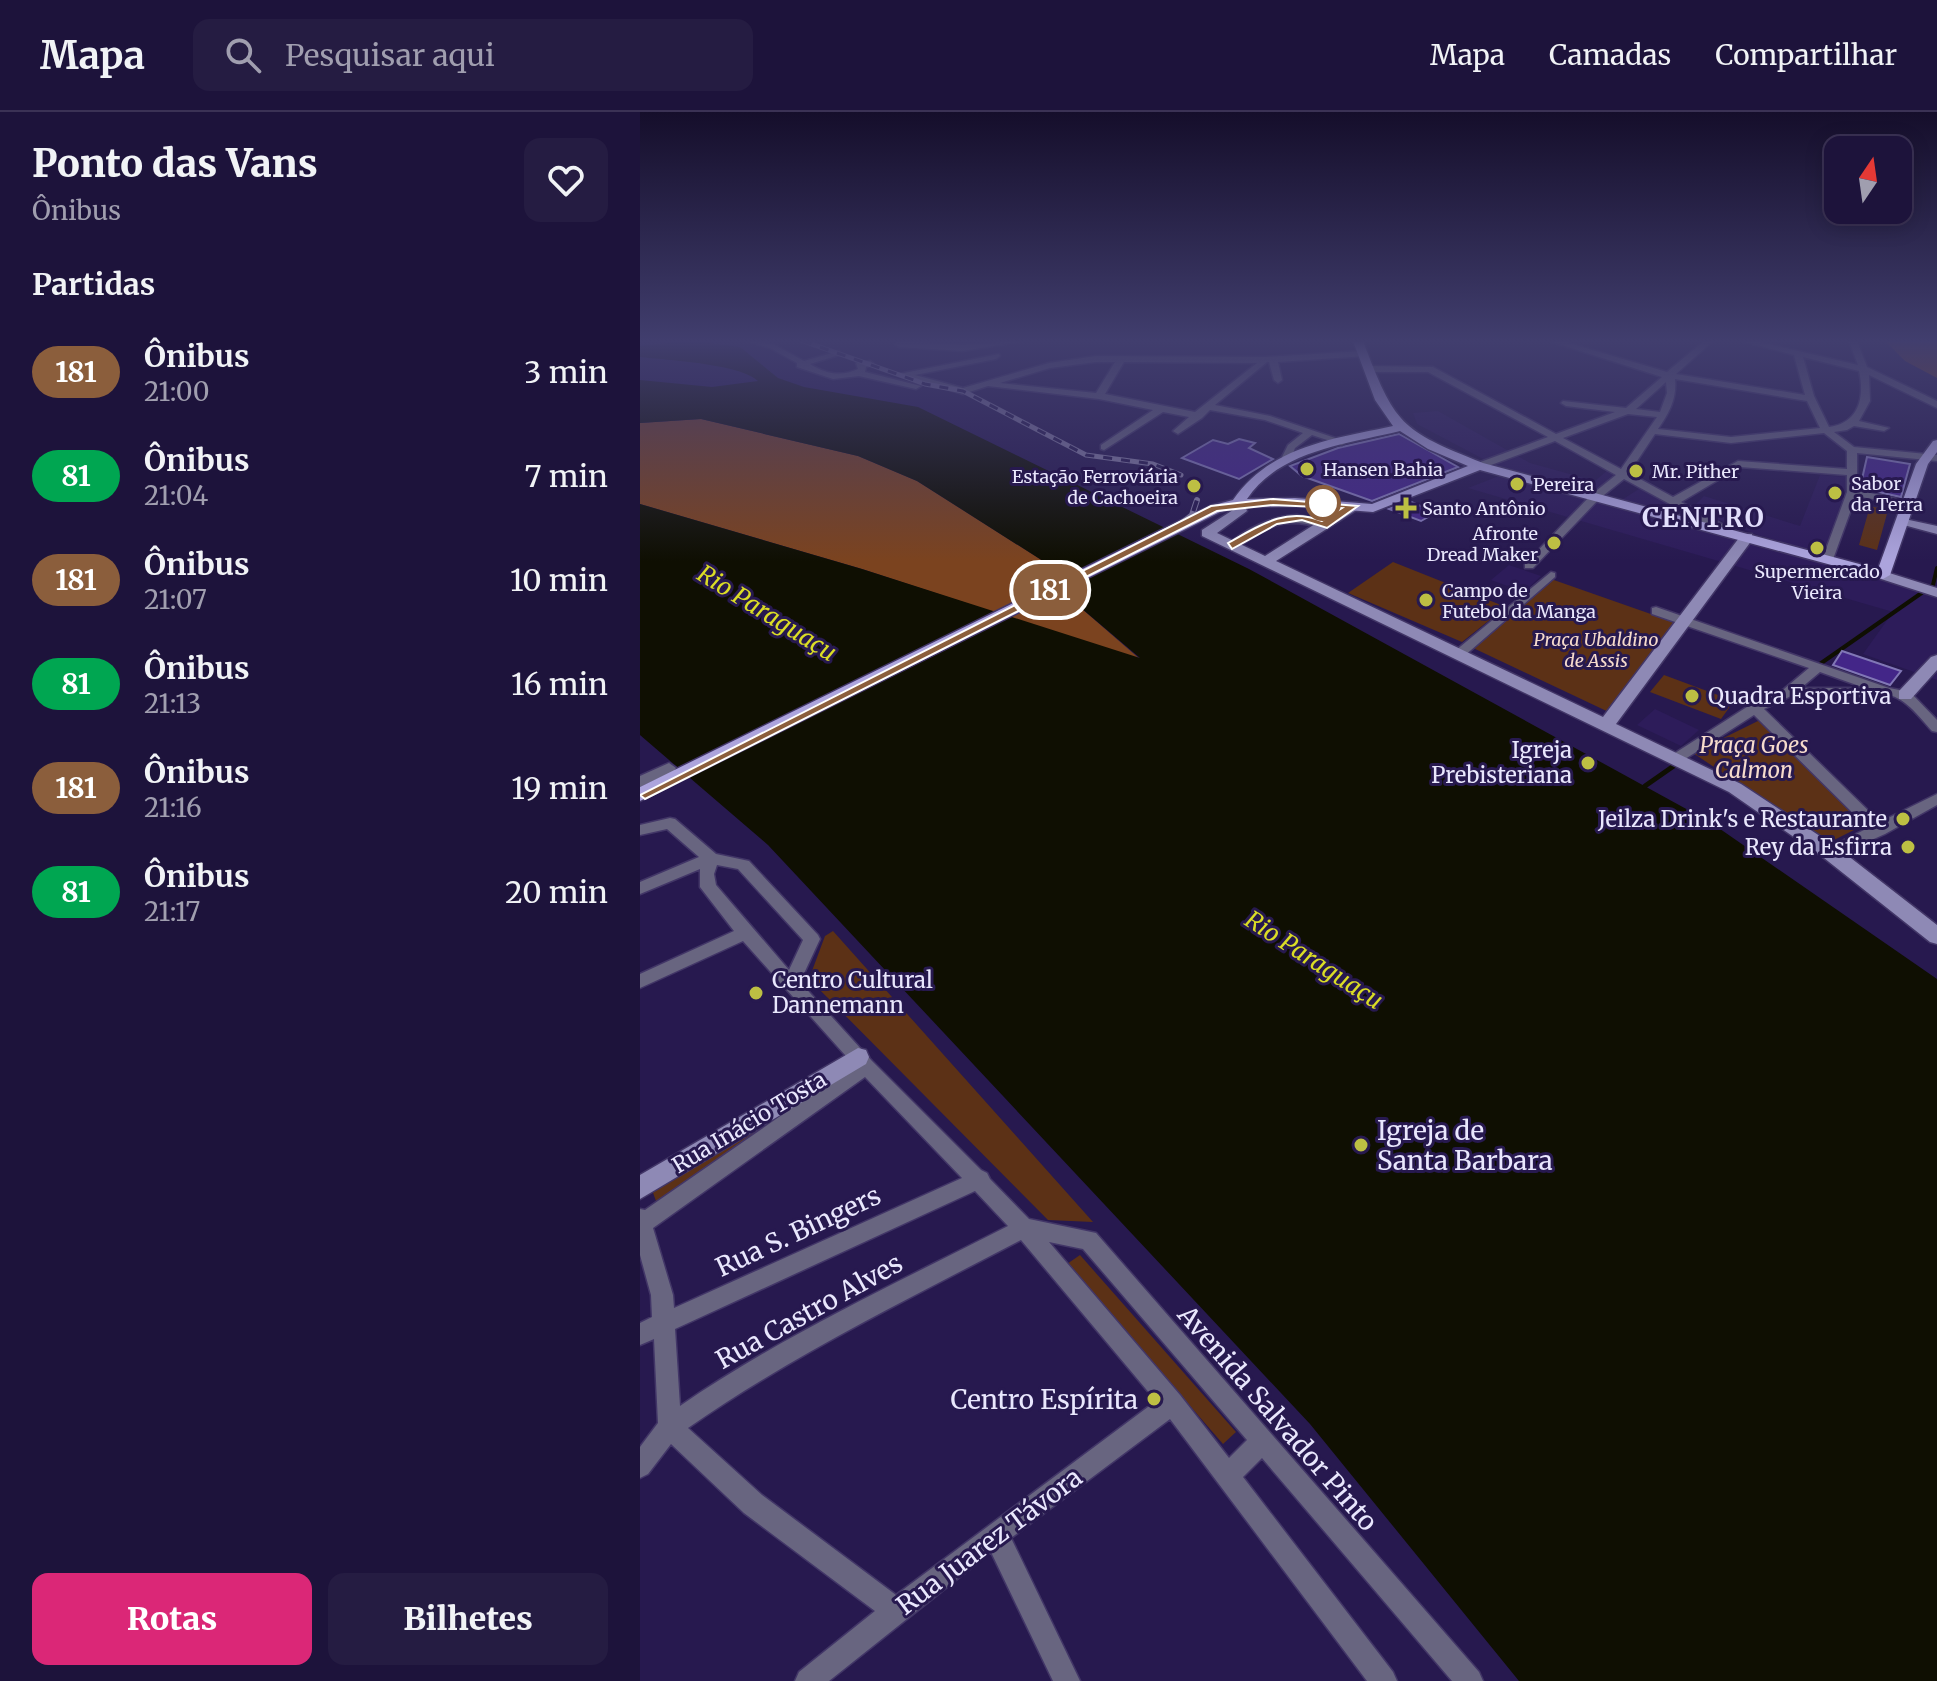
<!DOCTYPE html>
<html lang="pt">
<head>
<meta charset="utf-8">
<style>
  :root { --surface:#1d133b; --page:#251c42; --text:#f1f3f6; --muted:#a09eaf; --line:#3b3255; --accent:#db2777 }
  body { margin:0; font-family:Merriweather,serif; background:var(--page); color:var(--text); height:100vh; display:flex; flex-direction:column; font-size:30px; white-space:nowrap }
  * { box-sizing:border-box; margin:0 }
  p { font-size:26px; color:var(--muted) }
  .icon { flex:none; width:44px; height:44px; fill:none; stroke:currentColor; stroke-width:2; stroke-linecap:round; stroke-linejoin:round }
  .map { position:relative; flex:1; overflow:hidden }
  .side { display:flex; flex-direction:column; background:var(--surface); width:640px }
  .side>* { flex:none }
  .badge { padding:0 16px; border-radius:26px; font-size:28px; line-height:52px }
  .needle { width:52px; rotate:13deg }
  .buttons { position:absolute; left:1184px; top:24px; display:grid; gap:16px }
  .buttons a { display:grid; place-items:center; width:88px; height:88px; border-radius:16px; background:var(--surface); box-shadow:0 4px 20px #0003,0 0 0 2px var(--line); font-size:40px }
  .map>.badge { position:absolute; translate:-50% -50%; box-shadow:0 0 0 4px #fff }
  h2 { padding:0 32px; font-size:30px; line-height:72px }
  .round { display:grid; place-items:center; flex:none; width:84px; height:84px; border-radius:16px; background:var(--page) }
  .overview { display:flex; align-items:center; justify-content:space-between; height:136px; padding:0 32px }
  h1 { font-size:38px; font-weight:800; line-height:60px }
  .button { display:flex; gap:16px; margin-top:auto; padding:16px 32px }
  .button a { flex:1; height:92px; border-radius:16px; background:var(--accent); color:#fff; font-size:32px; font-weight:800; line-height:92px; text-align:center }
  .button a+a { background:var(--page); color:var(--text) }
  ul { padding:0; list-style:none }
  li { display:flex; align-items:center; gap:24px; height:104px; padding:0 32px }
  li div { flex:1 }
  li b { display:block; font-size:30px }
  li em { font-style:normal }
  li .badge { min-width:88px; font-weight:700; text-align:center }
  header { display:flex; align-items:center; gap:48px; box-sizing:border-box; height:112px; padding:0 40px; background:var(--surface); border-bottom:2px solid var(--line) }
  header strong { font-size:38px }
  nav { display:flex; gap:44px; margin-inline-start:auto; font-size:28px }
  .search { width:560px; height:72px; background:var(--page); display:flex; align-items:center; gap:20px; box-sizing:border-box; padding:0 28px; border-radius:16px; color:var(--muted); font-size:30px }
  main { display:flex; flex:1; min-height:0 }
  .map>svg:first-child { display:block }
  .built { fill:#2d1c5a }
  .green { fill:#5c3116 }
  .forest { fill:#7b431f }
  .water { fill:#0f0f02 }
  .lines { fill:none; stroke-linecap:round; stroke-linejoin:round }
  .stream-far1 { stroke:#0f0f02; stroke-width:4 }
  .stream { stroke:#0f0f02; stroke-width:5 }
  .building { fill:#432688; stroke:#8177b6; stroke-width:2 }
  .street-casing { stroke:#423667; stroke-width:3 }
  .secondary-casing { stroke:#423667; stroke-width:3 }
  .primary-casing { stroke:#423667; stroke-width:3 }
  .street { fill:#686580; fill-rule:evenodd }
  .secondary { fill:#8e89b5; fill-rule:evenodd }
  .primary { fill:#aca4dd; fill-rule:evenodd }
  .rail-far1-casing { stroke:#827aa1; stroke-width:5 }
  .rail-casing { stroke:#827aa1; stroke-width:6 }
  .rail-far1 { stroke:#27194f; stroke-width:3; stroke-dasharray:9; stroke-linecap:butt }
  .rail { stroke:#27194f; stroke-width:4; stroke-dasharray:11; stroke-linecap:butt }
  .line { fill:#8b5e3c; stroke:#fff; stroke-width:2 }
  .poi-dot { fill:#bdbf43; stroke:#27194f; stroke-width:3 }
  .stop-dot { fill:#fff; stroke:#8b5e3c; stroke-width:4 }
  .labels { text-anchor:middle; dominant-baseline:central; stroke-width:6; stroke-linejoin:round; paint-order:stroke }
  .far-poi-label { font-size:18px; fill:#e9e7fd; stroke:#27194f; text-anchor:start }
  .far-park-label { font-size:18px; font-style:italic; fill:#f6dbcc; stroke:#27194f }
  .poi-label { font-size:22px; fill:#e9e7fd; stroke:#27194f; text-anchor:end }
  .park-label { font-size:22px; font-style:italic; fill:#f6dbcc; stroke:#27194f }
  .street-label { font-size:22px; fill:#e9e7fd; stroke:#27194f }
  .water-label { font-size:24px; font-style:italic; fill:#dbdd25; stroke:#27194f }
  .far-district-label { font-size:26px; font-weight:bold; letter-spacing:2px; fill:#e2dffc; stroke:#27194f }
  .near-poi-label { font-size:26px; fill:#e9e7fd; stroke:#27194f; text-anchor:start }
  .near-street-label { font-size:26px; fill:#e9e7fd; stroke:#27194f }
</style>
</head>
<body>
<header>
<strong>Mapa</strong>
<div class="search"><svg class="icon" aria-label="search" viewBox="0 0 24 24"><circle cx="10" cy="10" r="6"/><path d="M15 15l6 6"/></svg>Pesquisar aqui</div>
<nav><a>Mapa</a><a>Camadas</a><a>Compartilhar</a></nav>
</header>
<main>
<section class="side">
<div class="overview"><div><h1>Ponto das Vans</h1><p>Ônibus</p></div><a class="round"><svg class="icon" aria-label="heart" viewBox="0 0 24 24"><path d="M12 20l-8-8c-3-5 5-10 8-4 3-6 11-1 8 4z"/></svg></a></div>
<h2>Partidas</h2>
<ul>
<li><span class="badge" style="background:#8b5e3c;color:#fff">181</span><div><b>Ônibus</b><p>21:00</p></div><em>3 min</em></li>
<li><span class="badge" style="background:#00a651;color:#fff">81</span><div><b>Ônibus</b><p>21:04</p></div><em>7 min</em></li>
<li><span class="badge" style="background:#8b5e3c;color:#fff">181</span><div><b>Ônibus</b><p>21:07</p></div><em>10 min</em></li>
<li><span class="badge" style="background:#00a651;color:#fff">81</span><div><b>Ônibus</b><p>21:13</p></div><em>16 min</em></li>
<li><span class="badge" style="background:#8b5e3c;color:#fff">181</span><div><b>Ônibus</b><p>21:16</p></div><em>19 min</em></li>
<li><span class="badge" style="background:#00a651;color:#fff">81</span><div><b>Ônibus</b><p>21:17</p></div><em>20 min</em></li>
</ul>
<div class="button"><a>Rotas</a><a>Bilhetes</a></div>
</section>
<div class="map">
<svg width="1297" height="1569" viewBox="0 0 1297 1569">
  <rect width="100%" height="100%" fill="#27194f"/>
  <!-- built -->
  <path class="built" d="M798,299L890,351L955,369L969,357L973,363L955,380L864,358L777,312L773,301Z
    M1180,363L1207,365L1204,384L1183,441L1121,424L1076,407L1054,394L1064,384L1160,414Z
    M859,364L1057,415L1297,484V568L1223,542L1253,500L828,376Z
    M1002,375L1048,398L1047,402L1040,407L980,389Z
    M869,453L901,464L884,480L851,468Z
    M1015,597L1059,618L1041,634L997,613Z"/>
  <!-- green -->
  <path class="green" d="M1230,394L1248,398L1237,438L1219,433Z
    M753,450L866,495L822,530L708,481Z
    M911,467L1045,514L975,603L829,534Z
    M1024,563L1094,589L1081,607L1010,580Z
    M1120,608L1226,712L1188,731L1053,641Z
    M193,819L453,1110L408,1108L169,867L185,824Z
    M134,1001L139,1006L22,1091L16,1089L12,1078Z
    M440,1143L596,1320L583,1332L427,1152Z"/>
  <!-- forest -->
  <path class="forest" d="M1245,229H1297V266L1265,249Z
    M61,307L218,344L277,369L403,449L434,490L501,548L222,457L0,392V311Z"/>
  <!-- water -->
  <path class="water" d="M51,229L100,235L138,266L164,275L278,295L609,457L1070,710L1297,867V1569H879L670,1312L128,733L0,623V392L222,457L500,546L434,490L403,449L277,369L218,344L61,307L0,311V268L72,275L118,269C101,252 27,248 0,245V234Z"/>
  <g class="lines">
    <!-- stream-far1 -->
    <path class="stream-far1" d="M1177,554L1293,473L1297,456"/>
    <!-- stream -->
    <path class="stream" d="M1005,674L1038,651"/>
  </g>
  <!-- building -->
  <path class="building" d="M759,322L818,355L732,389L662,364L650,354L698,336Z
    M599,327L615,331L609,336L633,347L599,367L542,346L573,328L588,332Z
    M1227,345L1270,352L1261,385L1220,376Z
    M769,389L783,395L795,401L781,409L749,397Z
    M1202,539L1261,559L1250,573L1193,553Z"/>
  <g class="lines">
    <defs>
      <path id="street" d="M107,229L133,232L164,249L199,239V243L170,252C186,262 201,265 218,257L216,251L230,249L234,252L226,255L225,260L281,274L276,277L219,264L193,267L157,255V251L130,236Z
        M258,229L323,233L382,229L323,239L259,235L255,232Z
        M909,229H922L1027,260L1064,229H1073L1036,262L1165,283L1154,243L1101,229H1116L1218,253L1209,229H1217L1227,255L1297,289V296L1229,263L1230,289L1219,309L1249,316L1244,319L1214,314L1207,318L1194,320L1214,335L1297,343V349L1217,341V378L1275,391L1270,394L1216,384L1192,450L1182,448L1207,380V363L1100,355L1041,390L1091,417V421H1083L984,367L959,387L893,456H885V452L951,383L976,363L915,329L843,356H835V352L908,325L788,260H729L725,257L729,254L793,255L916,322L975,300L926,294L921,291L923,289L986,296L1022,265ZM1163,245L1219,259C1225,285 1219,311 1189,315L1174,284ZM1035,267L1167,289L1180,316L1091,325L1018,317C1029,301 1037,287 1035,267ZM1026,270L1027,281L1020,300L996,297ZM988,302L1017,305L981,357L923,326ZM1184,321L1207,339V357L1098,349L1033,385L989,361L1015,322L1091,331Z
        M723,239L727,242L726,244L638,250L642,268L638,271L634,268L629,250H627L575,293L630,304L707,330L702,333L672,323L655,336L651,347L647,348L642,345L648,333L663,321L625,308L570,298L562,306L538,322L533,319L549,305L523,300L464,338L461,337V333L513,298L459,287L348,274L323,282L259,262L359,242L360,244L356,247L275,263L323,276L409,251L456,244L625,245ZM456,250H475L456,281L360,271L410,256ZM484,250L617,251L555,300L465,282Z
        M657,403L673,406L688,413L683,416C641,404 631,414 596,436L586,434C605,417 631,404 657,403Z
        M911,460L915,461V465L823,545H815V539Z
        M1016,495L1249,576L1270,580L1297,608V620L1292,619C1277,603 1260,577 1236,584H1151L1124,597L1240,710L1297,682V693L1245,722L1191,746L1186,745L1183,741L1186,737L1228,716L1114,603L1042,649H1032L1030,646L1032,643L1110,593L1144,577L1169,556L1012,502V496ZM1180,560L1225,576H1161Z
        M29,651L36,656L34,659L0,675V664Z
        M30,706L35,707L76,742L109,749L178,823L180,827L160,870L232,949L341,1058L347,1061L350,1067L389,1107L456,1121L839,1560L843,1569H812L622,1346L603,1365L753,1560L757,1569H727L530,1307L371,1426L440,1569H413L351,1440L189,1569H155L159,1560L235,1499L104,1401L31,1332L8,1362L0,1366V1335L18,1311L14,1227L0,1233V1211L12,1205L11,1183L0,1143V1097L5,1098L214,953L103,829L0,876V862L94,819L60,775V757L0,782V770L59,745L27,717L0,723V713ZM77,753L98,757L163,828L149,858L76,773L74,762ZM225,965L322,1066L34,1196L33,1183L13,1116ZM335,1079L368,1114C257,1171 143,1223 40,1294L35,1217ZM381,1128L516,1289L256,1483L122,1383L48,1316C153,1243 268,1187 381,1128ZM409,1130L443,1137L607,1328L589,1346L540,1283Z"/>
      <path id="secondary" d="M593,388H603L607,399L577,421L625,444L708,391H718V397L636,449L963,605L1102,422H1112V428L976,612L1101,672L1198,736L1297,813V832L1290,830L1184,746L1089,680L562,424V418L593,398Z
        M1260,406L1297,414V422L1260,412Z
        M1243,459L1297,476V485L1238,466L1236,463Z
        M1297,543V558L1271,587H1259V579L1291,545Z
        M218,936L226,938L229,945L226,952L0,1087V1063Z"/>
      <path id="primary" d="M713,229H723C755,313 760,318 843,351L1238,457L1276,352L1293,329L1297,328V340L1288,352L1250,463L1243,467L840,358L733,400L655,394L598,395L580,400L0,689V675L570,394L593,388C630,334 693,327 753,314L735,288ZM760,319L788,337L828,354L732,392L655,386L607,387C640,338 707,332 760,319Z"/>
    </defs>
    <!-- street casing -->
    <use href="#street" class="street-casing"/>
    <!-- secondary casing -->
    <use href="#secondary" class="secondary-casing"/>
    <!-- primary casing -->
    <use href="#primary" class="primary-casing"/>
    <!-- street -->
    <use href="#street" class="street"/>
    <!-- secondary -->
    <use href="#secondary" class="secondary"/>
    <!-- primary -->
    <use href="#primary" class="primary"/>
    <defs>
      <path id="rail-far1" d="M163,229L285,272L323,279L446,343L513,352L541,363"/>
      <path id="rail" d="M538,414L552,403L557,388"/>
    </defs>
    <!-- rail-far1 casing -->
    <use href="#rail-far1" class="rail-far1-casing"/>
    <!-- rail casing -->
    <use href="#rail" class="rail-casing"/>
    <!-- rail-far1 -->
    <use href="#rail-far1" class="rail-far1"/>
    <!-- rail -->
    <use href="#rail" class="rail"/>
  </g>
  <!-- sky -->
  <linearGradient id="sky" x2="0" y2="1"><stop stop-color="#150e2b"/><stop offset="0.51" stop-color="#413e6e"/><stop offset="1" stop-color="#413e6e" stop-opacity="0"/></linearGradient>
  <rect width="1297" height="449" fill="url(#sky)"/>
  <!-- line -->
  <path class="line" d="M633,387L718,394L687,416L662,408L637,412L592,437L588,431C620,413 646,395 682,409L702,396L633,393L577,399L5,687L0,683L571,394Z"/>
  <!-- markers -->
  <g class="poi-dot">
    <circle cx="667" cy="357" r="8"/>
    <circle cx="996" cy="359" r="8"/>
    <circle cx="877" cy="372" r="8"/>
    <circle cx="554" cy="374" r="8"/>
    <circle cx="1195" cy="381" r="8"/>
    <path d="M762 384h8v8h8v8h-8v8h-8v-8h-8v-8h8z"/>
    <circle cx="914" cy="431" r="8"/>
    <circle cx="1177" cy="436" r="8"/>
    <circle cx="786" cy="488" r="8"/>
    <circle cx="1052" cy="584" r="8"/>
    <circle cx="948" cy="651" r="8"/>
    <circle cx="1263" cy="707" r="8"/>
    <circle cx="1268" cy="735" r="8"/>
    <circle cx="116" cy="881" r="8"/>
    <circle cx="721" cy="1033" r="8"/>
    <circle cx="514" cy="1287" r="8"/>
  </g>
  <circle class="stop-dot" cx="683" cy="391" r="16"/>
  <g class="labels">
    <!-- far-poi labels -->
    <g class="far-poi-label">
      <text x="683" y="357">Hansen Bahia</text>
      <text x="1012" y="359">Mr. Pither</text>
      <text x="538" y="364" text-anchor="end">Estação Ferroviária<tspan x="538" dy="21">de Cachoeira</tspan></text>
      <text x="1211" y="371">Sabor<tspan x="1211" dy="21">da Terra</tspan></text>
      <text x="893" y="372">Pereira</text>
      <text x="782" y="396">Santo Antônio</text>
      <text x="898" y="421" text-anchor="end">Afronte<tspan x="898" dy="21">Dread Maker</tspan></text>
      <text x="1177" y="459" text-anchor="middle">Supermercado<tspan x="1177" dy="21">Vieira</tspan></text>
      <text x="802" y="478">Campo de<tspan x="802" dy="21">Futebol da Manga</tspan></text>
    </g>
    <!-- far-park labels -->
    <g class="far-park-label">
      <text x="956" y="527">Praça Ubaldino<tspan x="956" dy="21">de Assis</tspan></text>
    </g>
    <!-- poi labels -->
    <g class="poi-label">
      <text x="1068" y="584" text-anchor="start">Quadra Esportiva</text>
      <text x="932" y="638">Igreja<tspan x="932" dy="25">Prebisteriana</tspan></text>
      <text x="1247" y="707">Jeilza Drink's e Restaurante</text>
      <text x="1252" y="735">Rey da Esfirra</text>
      <text x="132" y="868" text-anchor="start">Centro Cultural<tspan x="132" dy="25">Dannemann</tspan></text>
    </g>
    <!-- park labels -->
    <g class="park-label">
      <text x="1114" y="633">Praça Goes<tspan x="1114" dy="25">Calmon</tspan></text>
    </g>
    <!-- street labels -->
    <g class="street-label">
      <text transform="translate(109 1010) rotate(-31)">Rua Inácio Tosta</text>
    </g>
    <!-- water labels -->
    <g class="water-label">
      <text transform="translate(127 501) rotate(32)">Rio Paraguaçu</text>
      <text transform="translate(674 848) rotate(33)">Rio Paraguaçu</text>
    </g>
    <!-- far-district labels -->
    <g class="far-district-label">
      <text x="1064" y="405">CENTRO</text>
    </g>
    <!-- near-poi labels -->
    <g class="near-poi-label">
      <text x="737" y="1018">Igreja de<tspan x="737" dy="30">Santa Barbara</tspan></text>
      <text x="498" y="1287" text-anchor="end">Centro Espírita</text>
    </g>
    <!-- near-street labels -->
    <g class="near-street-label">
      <text transform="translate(158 1119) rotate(-25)">Rua S. Bingers</text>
      <text transform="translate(169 1199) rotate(-29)">Rua Castro Alves</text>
      <text transform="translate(638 1306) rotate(49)">Avenida Salvador Pinto</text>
      <text transform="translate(349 1429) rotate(-37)">Rua Juarez Távora</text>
    </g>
  </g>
</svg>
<div class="buttons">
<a><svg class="needle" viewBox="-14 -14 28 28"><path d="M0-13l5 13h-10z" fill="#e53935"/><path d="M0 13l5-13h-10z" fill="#a09eaf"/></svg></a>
</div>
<b class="badge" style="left:410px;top:478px;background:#8b5e3c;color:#fff">181</b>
</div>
</main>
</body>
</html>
